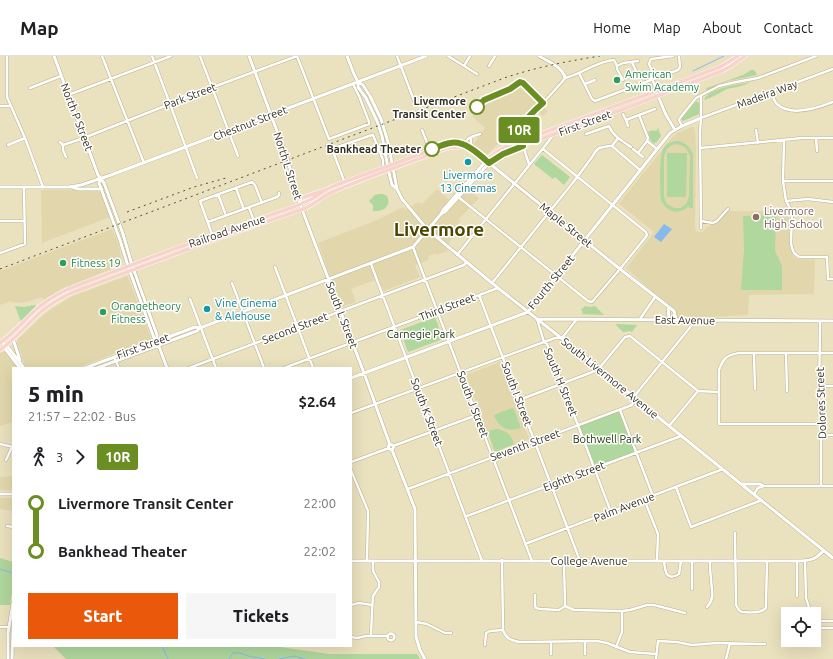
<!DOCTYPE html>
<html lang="en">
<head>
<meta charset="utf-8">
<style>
  :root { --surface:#fff; --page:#f6f6f6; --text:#202124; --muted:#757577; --line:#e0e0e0; --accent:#ea580c }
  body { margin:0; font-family:Ubuntu,sans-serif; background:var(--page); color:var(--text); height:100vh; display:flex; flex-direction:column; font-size:15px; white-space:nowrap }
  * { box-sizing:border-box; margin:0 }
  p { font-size:13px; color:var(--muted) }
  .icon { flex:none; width:22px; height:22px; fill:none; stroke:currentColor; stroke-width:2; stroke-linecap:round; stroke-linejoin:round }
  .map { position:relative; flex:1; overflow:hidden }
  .drawer { position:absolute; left:12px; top:311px; width:340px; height:280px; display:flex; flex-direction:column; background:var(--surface); border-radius:0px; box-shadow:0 4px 16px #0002 }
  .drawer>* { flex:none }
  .badge { padding:0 8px; border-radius:3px; font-size:14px; line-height:26px }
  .buttons { position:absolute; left:781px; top:551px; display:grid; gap:8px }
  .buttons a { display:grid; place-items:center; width:40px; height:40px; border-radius:0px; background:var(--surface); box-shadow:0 4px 16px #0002; font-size:20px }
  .map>.badge { position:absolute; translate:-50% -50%; box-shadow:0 0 0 2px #fff }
  .legs { display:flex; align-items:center; gap:6px; height:44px; padding:0 16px; font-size:13px }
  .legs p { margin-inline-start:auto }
  .overview { display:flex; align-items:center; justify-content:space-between; height:68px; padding:0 16px }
  h1 { font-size:22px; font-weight:800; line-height:30px }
  .cta { display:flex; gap:8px; margin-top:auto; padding:8px 16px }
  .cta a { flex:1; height:46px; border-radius:0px; background:var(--accent); color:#fff; font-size:16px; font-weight:800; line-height:46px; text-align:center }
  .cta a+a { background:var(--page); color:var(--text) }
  ul { padding:0 16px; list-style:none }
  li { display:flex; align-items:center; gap:14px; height:48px; font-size:15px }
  li i { display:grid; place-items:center; width:6px; height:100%; margin:0 5px; background:currentColor }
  li i::after { content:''; width:10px; height:10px; margin:-5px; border:3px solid; border-radius:50%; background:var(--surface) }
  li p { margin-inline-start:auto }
  li:first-child i { background:linear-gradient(#0000 50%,currentColor 0) }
  li:last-child i { background:linear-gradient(currentColor 50%,#0000 0) }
  header { display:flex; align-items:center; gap:24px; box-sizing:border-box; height:56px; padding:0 20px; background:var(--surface); border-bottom:1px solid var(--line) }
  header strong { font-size:19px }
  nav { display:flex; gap:22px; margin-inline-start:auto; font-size:14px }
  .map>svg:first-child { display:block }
  .built { fill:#e2d7ac }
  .green { fill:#b0d79d; fill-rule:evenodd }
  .water { fill:#88b9ed }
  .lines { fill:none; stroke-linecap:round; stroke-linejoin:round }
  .stream { stroke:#88b9ed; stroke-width:1 }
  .street-casing { stroke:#b9b08e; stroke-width:3.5 }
  .secondary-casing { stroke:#b9b08e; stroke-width:4 }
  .primary-casing { stroke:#fff; stroke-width:4.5 }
  .street { stroke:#fff; stroke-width:2.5 }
  .secondary { stroke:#fff; stroke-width:3 }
  .primary { stroke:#f7d3cb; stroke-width:3.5 }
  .rail { stroke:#544f3e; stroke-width:1; stroke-dasharray:2 4; stroke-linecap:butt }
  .line-1-casing { stroke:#fff; stroke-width:9 }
  .line-1 { stroke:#6b8e23; stroke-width:6 }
  .leisure-dot { fill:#2e9e5b; stroke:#fff; stroke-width:1.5 }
  .stop-1-dot { fill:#fff; stroke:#6b8e23; stroke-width:2 }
  .culture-dot { fill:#0f9aa8; stroke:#fff; stroke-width:1.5 }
  .education-dot { fill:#8d6e63; stroke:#fff; stroke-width:1.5 }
  .labels { text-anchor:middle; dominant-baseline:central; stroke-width:3; stroke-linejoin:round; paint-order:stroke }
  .leisure-label { font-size:11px; fill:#27864d; stroke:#fff; text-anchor:start }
  .street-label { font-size:11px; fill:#332f22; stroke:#fff }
  .stop-label { font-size:11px; font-weight:bold; fill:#332f22; stroke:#fff; text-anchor:end }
  .culture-label { font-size:11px; fill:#0d838f; stroke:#fff }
  .education-label { font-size:11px; fill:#785e54; stroke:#fff; text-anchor:start }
  .park-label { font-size:11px; fill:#183108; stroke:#fff }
  .town-label { font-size:19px; font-weight:bold; fill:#4c4603; stroke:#fff }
</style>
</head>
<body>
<header>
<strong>Map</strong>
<nav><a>Home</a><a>Map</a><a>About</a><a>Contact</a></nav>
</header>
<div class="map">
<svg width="833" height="603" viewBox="0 0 833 603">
  <rect width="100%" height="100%" fill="#eae1be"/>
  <!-- built -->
  <path class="built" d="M520,29L548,55L543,60L533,52L486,100L472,90L485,72L472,60L485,46Z
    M692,71H694L695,74L696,93L695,172L696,175L699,176H702L706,172L716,167L728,155H789V187L792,198L796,202L801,203L815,204L814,238L749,239L748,259L676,263L674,255L668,250L626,212L654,176L619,148V147L671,83L677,77Z
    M98,133L101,137L110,161L42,187L41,134Z
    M437,133L454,148L468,133L479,142L459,163L460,165L453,175L456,177L445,192L448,195L436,199L435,197L428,200L429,204L415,209L420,221L384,235L378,223L351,233L356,246L341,251L318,187L377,164L403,151L406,154L418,146L422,148Z
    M112,173L119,188L122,207L121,209L62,233L44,244L42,241L27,246L20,247L12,246L11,245L0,249V215Z
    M127,220L128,221L151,283L150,284L77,312H27L25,310L17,287L18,283L38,264L50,254L71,241Z
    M3,296H5L8,299L18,312H13V366L0,370V297Z
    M500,306L529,383L494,396L466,319Z
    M13,420V434H0V421Z
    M0,442H13V455L0,453Z"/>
  <!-- green -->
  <path class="green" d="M751,14H754L755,15L757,19L728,25L707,34L706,32L710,31L743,19Z
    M752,26L741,30L727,33L712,41L704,44C708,32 740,28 752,26Z
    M696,45L699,47V58L683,65L681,63Z
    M657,72H658L661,80L656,87L655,86L654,88L651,85L648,76L653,74L654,75L658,74Z
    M679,85C686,87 690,91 693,98V152H689V150C679,160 666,156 661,144C660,135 659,100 663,93C666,87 672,85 679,85ZM672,89C681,87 688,91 690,101L689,140L687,147L681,152H674L667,148L664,141V100L667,93Z
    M667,97H687L686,141H667Z
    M542,99L570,121L564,129L555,121L553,123L534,108Z
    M379,138H383L387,140C392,150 383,156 373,155V149L369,145L375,139Z
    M774,159L776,161L775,195L782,210V234H743L741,233L744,194L743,160Z
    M34,249L36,250L21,266L15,250L24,251Z
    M585,250L590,251L595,250L604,259L582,258L583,256L581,254Z
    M435,261L443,283L408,296L400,274Z
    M616,269V268L637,269L632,276L630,275L623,276Z
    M512,352L514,353L521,372C507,376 499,372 494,359Z
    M620,354L636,396L594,412L578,369Z
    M496,373C506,374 511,378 514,388L495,396L488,375Z
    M0,502L13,506V531L10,549H0Z
    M53,590H273L329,598H417L420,603H66Z"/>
  <!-- water -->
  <path class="water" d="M664,168L672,173L661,186L654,181Z"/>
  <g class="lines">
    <!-- stream -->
    <path class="stream" d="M693,15L724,0
      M0,513L13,517
      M162,590L168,603
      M229,603L233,597H240L248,600L265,603
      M279,603L294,600L305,603"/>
    <defs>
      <path id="street" d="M7,0V41L25,82L43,131
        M102,0L144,107
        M152,0L170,48L197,122
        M200,0L238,100
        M297,0L329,83L369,68V66L359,40L353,28
        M397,0L415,47
        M448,0L477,18
        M632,6L638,20
        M464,10L470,0
        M489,10L495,0
        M617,10L623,7L638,5
        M579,17L592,43L595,45L678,14L680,11L679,0
        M585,28L595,24
        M30,32L61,20
        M656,35L652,21V15L649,8L650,5L651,3L673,0
        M771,36C773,40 774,45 777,48C791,61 818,52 833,46
        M68,39L171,0
        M701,40V62L700,76L701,172
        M0,50H11
        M623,58L626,64
        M639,59L655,53
        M701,62L833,13
        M628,70L626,64L639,59L648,82L647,85
        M682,70L679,64L680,62L696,42L719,30L736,26L758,22L816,0
        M422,74L430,94
        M756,74L758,87
        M586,78L609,70C613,80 622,85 631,91
        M816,82L817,95
        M784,84L783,125L786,145L808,143L833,146
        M60,86L63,89V94L66,101
        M8,89L25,82
        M63,89L81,83L208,33L297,0
        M464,90C467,81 472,80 480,78
        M612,90L640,114
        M612,90L618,82
        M700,92L802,82H833
        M471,93V82
        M633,93L643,101
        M638,97L647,85L657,93
        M529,108L520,81C519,76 519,73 521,68L543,47L562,26L565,22C582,18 597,5 614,4L617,10V13L623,24
        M783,125H833
        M346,130L332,93L372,79H373L383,104V111
        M236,132L243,151
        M218,138L225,157
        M457,140L588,245L592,246L620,213L645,182L647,179L646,176L543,93
        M786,145L791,154L792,159L791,187L792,192L794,197L799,201H827L828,223H833
        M249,152L256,170
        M0,165H24
        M701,165L713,167L717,165L728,153
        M208,166L277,141L279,139V137
        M214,184L200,145L252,126L255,129L262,147
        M413,191L532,505
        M0,197L25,188L24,131
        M457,199C479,172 501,144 523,117C533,104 544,92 554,78
        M371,208L482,505
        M275,211L313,312
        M232,227L264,312
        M492,227L575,124L592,101L595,96L599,92L609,90H612
        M479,239L580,505
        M190,243L216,312
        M537,263L544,286L547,288L611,456
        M640,263L655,241
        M820,265L819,348L821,358V430
        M754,297L755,333
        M786,297L787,335
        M114,301L119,312
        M189,312L464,209L467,206
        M284,312L498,232
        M819,330H833
        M519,344L595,315L601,310L625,281L630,280L698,335L718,336
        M620,354L653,440
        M351,357L544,286L555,282H562L577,263
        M821,368H719V314C723,302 727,299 739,297H833
        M669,370L698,335
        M822,379H833
        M0,388L13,391
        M393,390L477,359
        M6,404L12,391
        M351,406L389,392
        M351,414L368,455L367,505
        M676,431L691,471L762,444
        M408,433L632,349L636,338L696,264
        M754,438L758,432L763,430H833
        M644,443L658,478L657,505
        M467,460L681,380
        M7,470L13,471
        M735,477L736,549C737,551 738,553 740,555C743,557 760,557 763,554C766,553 766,552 766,549L767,505
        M525,488L723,413
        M502,504L503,574C506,583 511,584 520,586L597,585L607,587L630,596L656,598
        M564,505L565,550
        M664,505C665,515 666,526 679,518L681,505
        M692,505V533
        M805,505L806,542L811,558
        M535,539V549L536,552L540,553L559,554L565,550
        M797,540V505
        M351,549L359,547L372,549
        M565,550L574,554L622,555L630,554L647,549H654L685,557
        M707,551C716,541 711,534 711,522C710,516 710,511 710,505
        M814,562L819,565H833
        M416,566L427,568L445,577H451
        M0,571H9
        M814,572H833
        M387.5 581a3.5 3.5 0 1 1 7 0a3.5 3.5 0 1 1-7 0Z
        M371,580L372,555L373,540L379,531V526L373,515V505
        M351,581L357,582L366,580H387
        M585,585V598
        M551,586V598
        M485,589L486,577L490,575L503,574
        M616,591L622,576V555
        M656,603L658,585L677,586L692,589L717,587L765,588
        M726,603L730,587"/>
      <path id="secondary" d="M54,0L98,119L104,127L123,178L132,209L157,279V285L167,312
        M249,0L287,102L300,148L364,317L390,389
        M347,0L354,18L358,26V31L366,42L377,65L382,80L389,117L392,129L397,133L402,143L428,174L498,232L599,312L669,370L833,502
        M539,0C547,5 563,11 565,22
        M358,26L363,29L370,40L381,63L388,86L397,133
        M656,35L666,59L675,74
        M100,123L99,127L120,184L128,210L154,282L157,285
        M0,131H69L81,129L111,119L228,75L426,0
        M72,131L78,133H102
        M441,158L445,156L489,107L620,213L674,255L676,263
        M668,250L669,263
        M537,263L833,265
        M14,283V286L20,304
        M2,286L8,291L24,312
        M3,290L20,312
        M85,312L195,271L200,272
        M97,312L197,275L200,272L413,191L441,158L443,154L486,105
        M351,322L528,256L587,181L670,77L682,70L701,62
        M388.5 391a2.5 2.5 0 1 1 5 0a2.5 2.5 0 1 1-5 0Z
        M392,394L415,453L416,581L420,594L425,603
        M741,428H760L763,430
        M0,438H13
        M351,505H801C813,504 816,503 824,494
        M8,603V577L13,547
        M12,603L13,571"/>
      <path id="primary" d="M486,105C491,98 498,95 505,91L696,20L722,10L738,0
        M299,143L322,135
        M0,287C15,276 26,262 40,250C49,243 58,238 68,233L174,193L296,150L312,143L325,134L336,129L451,87H461L464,90L474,95L489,107L503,98L516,92L621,54L722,15L731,10L745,0
        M0,294C17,282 27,268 42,255C51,248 61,242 71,237L183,195L306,152C316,147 324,139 335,135C372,119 410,107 447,92C453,91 459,92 464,90"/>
    </defs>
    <!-- street casing -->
    <use href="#street" class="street-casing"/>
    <!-- secondary casing -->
    <use href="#secondary" class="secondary-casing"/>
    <!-- primary casing -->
    <use href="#primary" class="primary-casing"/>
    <!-- street -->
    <use href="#street" class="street"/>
    <!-- secondary -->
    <use href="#secondary" class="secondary"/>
    <!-- primary -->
    <use href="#primary" class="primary"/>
    <!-- rail -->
    <path class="rail" d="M127,156L194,131L226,122
      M0,213L507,21C538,11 568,5 600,0"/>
  </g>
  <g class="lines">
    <defs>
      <path id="line-1" d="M432,93C438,91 444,88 450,87C464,84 479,98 489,107L503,98L523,90C521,85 518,79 519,74C521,67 537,52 543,47L523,27L520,26L510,33L484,44L477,51"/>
    </defs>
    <!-- line-1 casing -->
    <use href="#line-1" class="line-1-casing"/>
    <!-- line-1 -->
    <use href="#line-1" class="line-1"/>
  </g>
  <!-- markers -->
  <g class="leisure-dot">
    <circle cx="617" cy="24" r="4"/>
    <circle cx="63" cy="207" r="4"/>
    <circle cx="103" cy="256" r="4"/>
  </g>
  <g class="stop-1-dot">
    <circle cx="477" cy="51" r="7"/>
    <circle cx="432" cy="93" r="7"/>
  </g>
  <g class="culture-dot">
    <circle cx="468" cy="106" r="4"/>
    <circle cx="207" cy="253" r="4"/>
  </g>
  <circle class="education-dot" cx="756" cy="161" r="4"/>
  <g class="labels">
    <!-- leisure labels -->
    <g class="leisure-label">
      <text x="625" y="18">American<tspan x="625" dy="13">Swim Academy</tspan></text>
      <text x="71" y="207">Fitness 19</text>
      <text x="111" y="250">Orangetheory<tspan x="111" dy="13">Fitness</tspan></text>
    </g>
    <!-- street labels -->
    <g class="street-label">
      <text transform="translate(767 38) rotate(-20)">Madeira Way</text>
      <text transform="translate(190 40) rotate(-21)">Park Street</text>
      <text transform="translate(77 61) rotate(69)">North P Street</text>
      <text transform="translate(250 67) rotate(-21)">Chestnut Street</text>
      <text transform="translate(585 67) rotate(-20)">First Street</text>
      <text transform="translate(288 110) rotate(72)">North L Street</text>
      <text transform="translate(566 169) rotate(39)">Maple Street</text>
      <text transform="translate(227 175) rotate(-19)">Railroad Avenue</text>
      <text transform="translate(551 226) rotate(-51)">Fourth Street</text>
      <text transform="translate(447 251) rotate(-21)">Third Street</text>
      <text transform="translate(342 259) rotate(69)">South L Street</text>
      <text transform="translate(685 264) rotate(1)">East Avenue</text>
      <text transform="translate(295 272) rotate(-21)">Second Street</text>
      <text transform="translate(143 290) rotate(-20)">First Street</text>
      <text transform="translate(610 322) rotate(39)">South Livermore Avenue</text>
      <text transform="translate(561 326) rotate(68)">South H Street</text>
      <text transform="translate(517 338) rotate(69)">South I Street</text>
      <text transform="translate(821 347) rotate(-92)">Dolores Street</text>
      <text transform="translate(473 348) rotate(69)">South J Street</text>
      <text transform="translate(427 356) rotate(69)">South K Street</text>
      <text transform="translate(525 389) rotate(-20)">Seventh Street</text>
      <text transform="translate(574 420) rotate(-21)">Eighth Street</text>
      <text transform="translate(624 451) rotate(-21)">Palm Avenue</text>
      <text x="589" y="505">College Avenue</text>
    </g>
    <!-- stop labels -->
    <g class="stop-label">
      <text x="466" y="45">Livermore<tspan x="466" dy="13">Transit Center</tspan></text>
      <text x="421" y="93">Bankhead Theater</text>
    </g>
    <!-- culture labels -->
    <g class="culture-label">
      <text x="468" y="119">Livermore<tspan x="468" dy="13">13 Cinemas</tspan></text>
      <text x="215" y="247" text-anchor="start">Vine Cinema<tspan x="215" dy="13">&amp; Alehouse</tspan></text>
    </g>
    <!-- education labels -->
    <g class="education-label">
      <text x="764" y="155">Livermore<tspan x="764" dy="13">High School</tspan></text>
    </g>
    <!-- park labels -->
    <g class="park-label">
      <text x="421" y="278">Carnegie Park</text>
      <text x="607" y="383">Bothwell Park</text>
    </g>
    <!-- town labels -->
    <g class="town-label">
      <text x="439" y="173">Livermore</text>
    </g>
  </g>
</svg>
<div class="buttons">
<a><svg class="icon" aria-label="locate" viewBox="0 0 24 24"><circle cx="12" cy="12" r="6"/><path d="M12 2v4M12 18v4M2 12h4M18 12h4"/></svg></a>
</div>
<b class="badge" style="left:519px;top:74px;background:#6b8e23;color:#fff">10R</b>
<section class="drawer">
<div class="overview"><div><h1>5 min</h1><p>21:57 – 22:02 · Bus</p></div><b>$2.64</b></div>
<div class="legs"><svg class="icon" aria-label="walk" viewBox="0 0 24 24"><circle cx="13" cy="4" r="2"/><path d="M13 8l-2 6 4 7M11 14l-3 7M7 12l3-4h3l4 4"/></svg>3<svg class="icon" aria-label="forward" viewBox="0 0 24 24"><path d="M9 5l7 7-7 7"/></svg><b class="badge" style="background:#6b8e23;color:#fff">10R</b></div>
<ul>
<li><i style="color:#6b8e23"></i><b>Livermore Transit Center</b><p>22:00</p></li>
<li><i style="color:#6b8e23"></i><b>Bankhead Theater</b><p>22:02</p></li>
</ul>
<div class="cta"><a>Start</a><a>Tickets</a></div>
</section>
</div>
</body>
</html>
